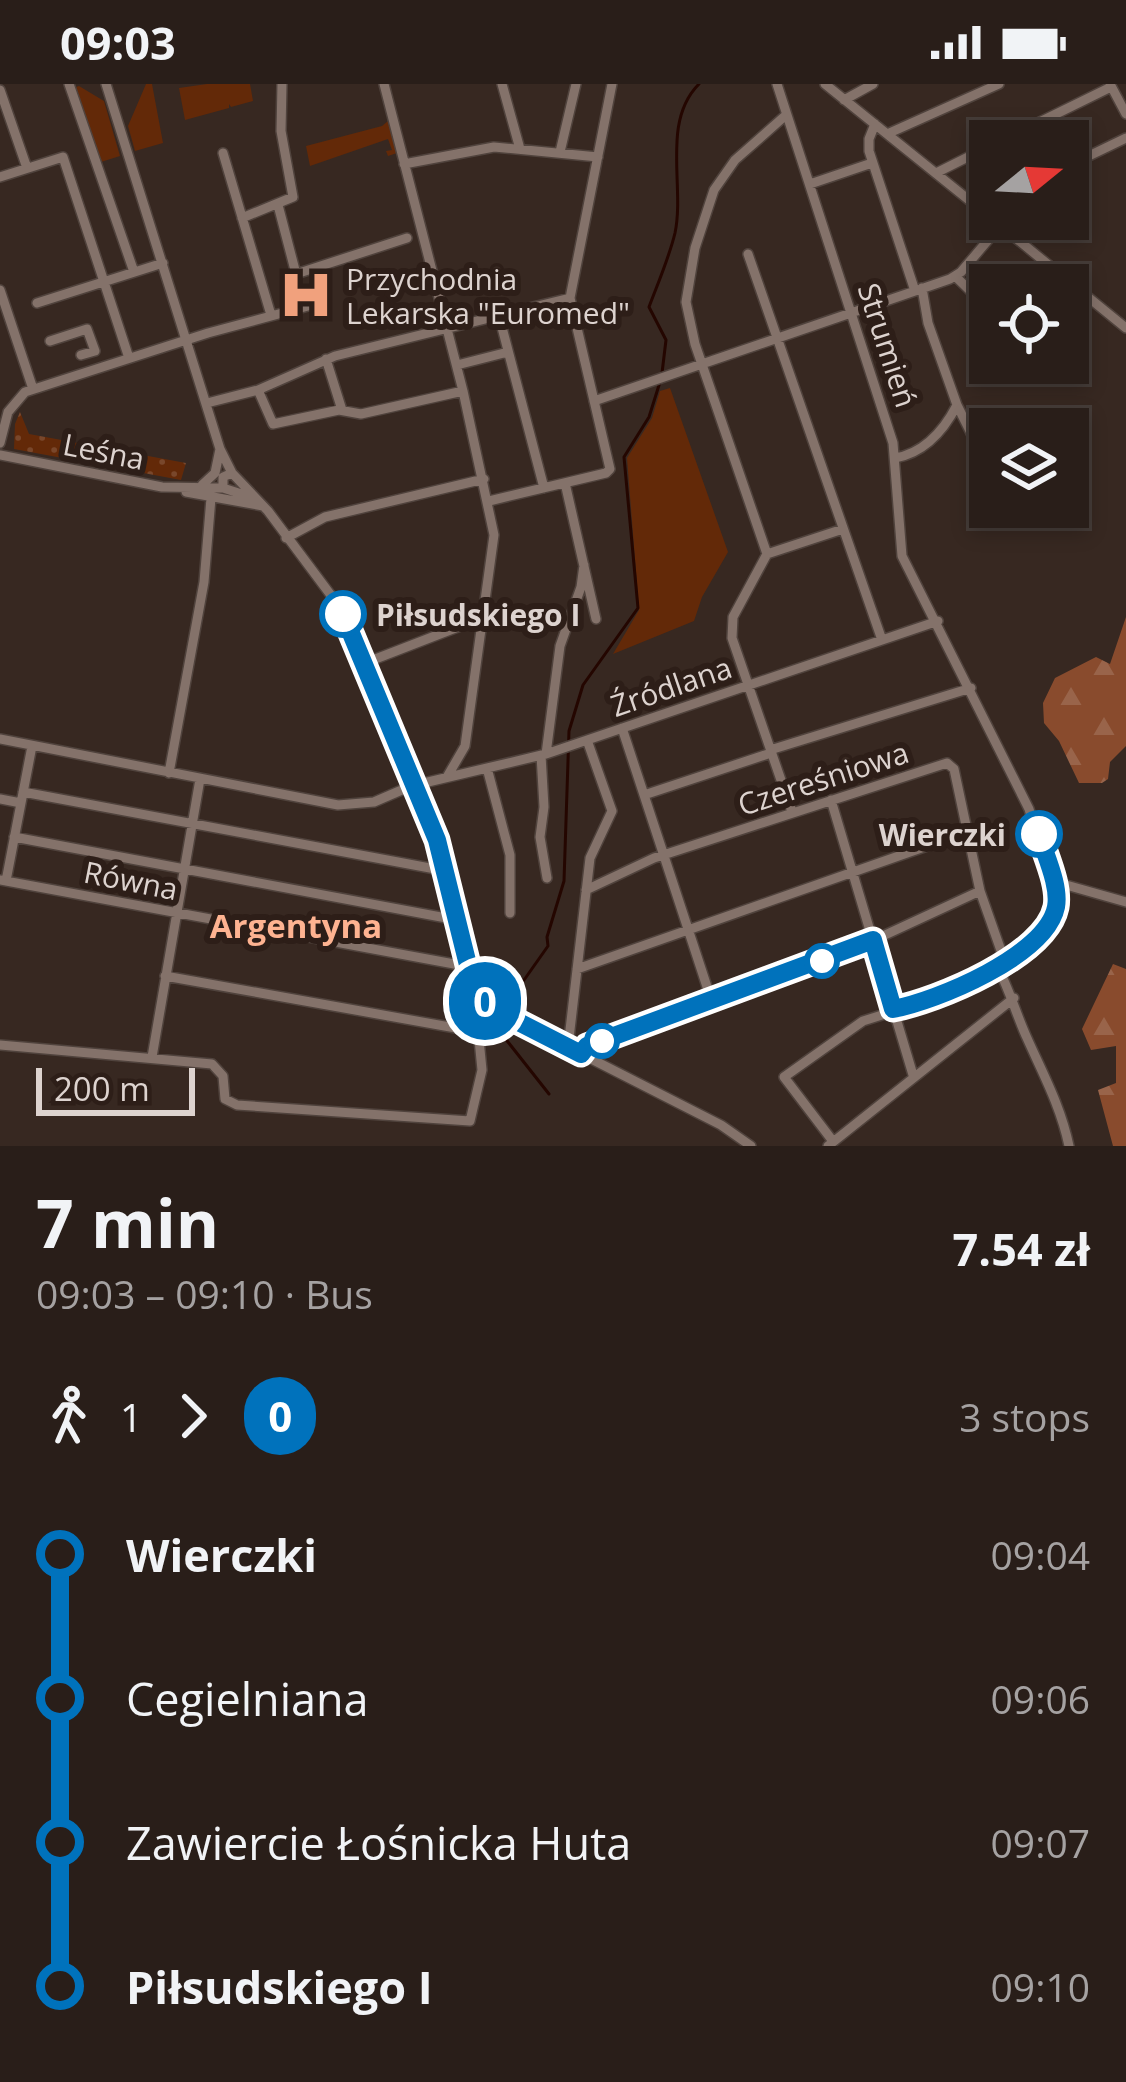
<!DOCTYPE html>
<html lang="en">
<head>
<meta charset="utf-8">
<style>
  :root { --surface:#291e19; --page:#352b26; --text:#f1f3f6; --muted:#a5a2a2; --line:#453c38 }
  body { margin:0; font-family:"Open Sans",sans-serif; background:var(--page); color:var(--text); height:100vh; display:flex; flex-direction:column; font-size:45px; white-space:nowrap }
  * { box-sizing:border-box; margin:0 }
  p { font-size:39px; color:var(--muted) }
  .icon { flex:none; width:66px; height:66px; fill:none; stroke:currentColor; stroke-width:2; stroke-linecap:round; stroke-linejoin:round }
  .map { position:relative; height:1062px; overflow:hidden }
  .panel { display:flex; flex-direction:column; background:var(--surface); flex:1 }
  .panel>* { flex:none }
  .badge { padding:0 24px; border-radius:39px; font-size:42px; line-height:78px }
  .needle { width:78px; rotate:72deg }
  .tools { position:absolute; left:969px; top:36px; display:grid; gap:24px }
  .tools a { display:grid; place-items:center; width:120px; height:120px; border-radius:0px; background:var(--surface); box-shadow:0 6px 18px #0003,0 0 0 3px var(--line); font-size:60px }
  .scale { position:absolute; left:36px; bottom:30px; width:159px; box-sizing:border-box; padding-left:12px; border:6px solid #ddd3cf; border-top:0; font-size:33px; line-height:42px; white-space:nowrap; color:#ddd3cf; -webkit-text-stroke:9px #2d1e18; paint-order:stroke }
  .map>.badge { position:absolute; translate:-50% -50%; box-shadow:0 0 0 6px #fff }
  .legs { display:flex; align-items:center; gap:18px; height:132px; padding:0 36px; font-size:39px }
  .legs p { margin-inline-start:auto }
  .overview { display:flex; align-items:center; justify-content:space-between; height:204px; padding:0 36px }
  h1 { font-size:66px; font-weight:700; line-height:90px }
  ul { padding:0 36px; list-style:none }
  li { display:flex; align-items:center; gap:42px; height:144px; font-size:45px }
  li i { display:grid; place-items:center; width:18px; height:100%; margin:0 15px; background:currentColor }
  li i::after { content:''; width:30px; height:30px; margin:-15px; border:9px solid; border-radius:50%; background:var(--surface) }
  li p { margin-inline-start:auto }
  li:first-child i { background:linear-gradient(#0000 50%,currentColor 0) }
  li:last-child i { background:linear-gradient(currentColor 50%,#0000 0) }
  .status { display:flex; justify-content:space-between; align-items:center; height:84px; padding:0 60px; background:var(--surface); direction:ltr }
  .status svg { height:33px; fill:currentColor }
  .map>svg:first-child { display:block }
  .green { fill:#632908 }
  .forest { fill:url(#forest-firs) }
  .park { fill:url(#park-dots) }
  .lines { fill:none; stroke-linecap:round; stroke-linejoin:round }
  .stream { stroke:#240600; stroke-width:3 }
  .minor-casing { stroke:#50433d; stroke-width:12 }
  .minor { stroke:#84726a; stroke-width:9 }
  .line-1-casing { stroke:#fff; stroke-width:27 }
  .line-1 { stroke:#0072bc; stroke-width:18 }
  .stop-1-dot { fill:#fff; stroke:#0072bc; stroke-width:6 }
  .labels { text-anchor:middle; dominant-baseline:central; stroke-width:12; stroke-linejoin:round; paint-order:stroke }
  .poi-label { font-size:30px; fill:#ddd3cf; stroke:#2d1e18; text-anchor:start }
  .street-label { font-size:30px; fill:#ddd3cf; stroke:#2d1e18 }
  .stop-label { font-size:30px; font-weight:bold; fill:#ddd3cf; stroke:#2d1e18; text-anchor:start }
  .neighbourhood-label { font-size:33px; font-weight:bold; fill:#feb391; stroke:#2d1e18 }
</style>
</head>
<body>
<div class="status"><b>09:03</b><svg viewBox="0 0 49 12"><path d="M0 12V9h3v3zM5 12V6h3v6zM10 12V3h3v9zM15 12V0h3v12zM26 1h20v11H26zM47 4h2v5h-2z"/></svg></div>
<div class="map">
<svg width="1126" height="1062" viewBox="0 0 1126 1062">
  <defs>
    <pattern id="forest-firs" width="22" height="20" patternUnits="userSpaceOnUse" patternTransform="scale(3)"><rect width="22" height="20" fill="#894b2d"/><path d="M5 1l3.5 6h-7zM16 11l3.5 6h-7z" fill="#99644a"/></pattern>
    <pattern id="park-dots" width="8" height="8" patternUnits="userSpaceOnUse" patternTransform="scale(3)"><rect width="8" height="8" fill="#632908"/><path d="M2 2h.1M6 6h.1" fill="none" stroke="#79472b" stroke-width="1.8" stroke-linecap="round"/></pattern>
  </defs>
  <rect width="100%" height="100%" fill="#372821"/>
  <!-- green -->
  <path class="green" d="M146,0H152L163,59L135,67L128,42Z
    M207,0H250L253,17L231,23L229,20V24L185,36L179,4Z
    M79,2L104,17L120,72L101,78L76,3Z
    M388,37L397,69L388,72L386,67L392,66L388,55L310,82L306,62L382,42Z
    M670,304L728,468L702,513L694,537L613,570L639,526L627,374L652,334L660,307Z"/>
  <!-- forest -->
  <path class="forest" d="M1126,533V662L1110,678L1108,695L1102,699H1079L1059,657L1044,639L1043,619L1055,594L1096,573L1110,580Z
    M1113,880L1126,885V1062H1113L1098,1006L1116,999V962L1091,966L1082,945Z"/>
  <!-- park -->
  <path class="park" d="M20,328L29,350L186,379L181,396L14,365L15,340Z"/>
  <g class="lines">
    <!-- stream -->
    <path class="stream" d="M662,289L666,256L649,223C658,199 669,174 675,149C685,102 661,38 699,0
      M505,923L548,862L547,853L564,797L569,647L583,601L638,524L624,373L649,333L660,298
      M497,937V944L549,1010"/>
    <defs>
      <path id="minor" d="M69,0L134,188
        M106,0L220,365L232,389L268,427L333,514L349,542L438,756L469,893L480,911L499,928L721,1041L751,1062
        M384,0L463,307L494,451L465,662L447,693
        M502,0L520,65
        M777,0L893,359L902,472L1029,725L1057,818L1046,843L998,884L945,911L863,937L784,993L832,1056
        M825,0L990,133
        M1110,0L1126,30
        M0,6L27,84
        M844,16L873,0
        M786,31L735,76L714,106L695,164L686,218L695,260L767,470L733,533L732,554L792,728
        M875,40L869,55V67L915,207
        M887,50L999,0
        M1001,57L1111,3
        M560,68L576,0
        M223,69L271,231
        M404,80L494,63L598,73
        M1068,82L1126,54
        M936,89L990,62
        M0,93L63,73L129,274
        M810,100L872,79
        M278,121L296,190L407,154
        M242,134L293,113L281,47L282,0
        M996,138L1126,244
        M748,170L882,556
        M955,192L990,226
        M0,206L33,305
        M37,219L163,179
        M499,232L544,404
        M50,257L87,245L95,267L81,271
        M326,275L342,326
        M457,281L508,268
        M258,306L273,340L339,326L361,330L463,307
        M594,317L950,195L961,188L1000,142
        M207,319L258,306L335,272L570,214
        M957,321L975,357L990,370
        M0,359L8,328L25,308L208,249L323,218
        M0,371L162,403L223,404
        M895,374C924,369 944,346 957,321L928,239L922,204
        M232,389L223,393V404L251,413
        M565,399L596,535
        M202,401L215,389L220,365
        M186,408L263,422
        M489,417L606,389L610,385L570,214L612,0
        M286,454L325,433L484,395
        M767,470L843,445
        M365,579L484,533
        M622,644L712,918
        M0,655L338,721L374,718L411,702L546,670L938,537
        M770,666L971,604
        M546,670L560,562L581,503L584,481
        M541,671L544,723L540,753L547,794
        M487,684L510,771V829
        M169,689L204,498L211,414
        M23,708L446,787
        M644,711L771,669
        M0,715L21,719
        M831,716L913,991
        M14,753L457,836
        M0,796L465,882
        M6,797L32,662
        M1052,797L1126,818
        M586,806L654,774L947,679L954,685L980,807L1005,878
        M998,884C1010,907 1016,930 1027,954C1043,990 1061,1023 1069,1062
        M577,885L967,748
        M165,892L478,948
        M0,961L212,980L223,992L225,1015L237,1021L470,1037L482,986L477,935L488,920
        M568,963L590,774L612,727L587,656
        M581,970L587,962L859,863L980,807
        M152,973L200,695
        M828,1062L1014,914"/>
    </defs>
    <!-- minor casing -->
    <use href="#minor" class="minor-casing"/>
    <!-- minor -->
    <use href="#minor" class="minor"/>
  </g>
  <g class="lines">
    <defs>
      <path id="line-1" d="M343,530L437,756L473,901L499,928L581,970L587,962L873,856L893,925C936,917 1046,872 1056,823C1060,801 1045,771 1039,750"/>
    </defs>
    <!-- line-1 casing -->
    <use href="#line-1" class="line-1-casing"/>
    <!-- line-1 -->
    <use href="#line-1" class="line-1"/>
  </g>
  <!-- icons -->
  <defs>
    <symbol id="hospital-bare" viewBox="-9 -9 18 18"><path d="M-5-5h3v3.5h4V-5h3V5h-3V1.5h-4V5h-3Z" fill="#f1a17d" stroke="#2d1e18" stroke-width="2.5" paint-order="stroke"/></symbol>
  </defs>
  <g fill-rule="evenodd">
    <use href="#hospital-bare" x="268" y="173" width="76" height="76"/>
  </g>
  <!-- markers -->
  <g class="stop-1-dot">
    <circle cx="343" cy="530" r="21"/>
    <circle cx="1039" cy="750" r="21"/>
    <circle cx="822" cy="877" r="15"/>
    <circle cx="602" cy="957" r="15"/>
  </g>
  <g class="labels">
    <!-- poi labels -->
    <g class="poi-label">
      <text x="346" y="194">Przychodnia<tspan x="346" dy="34">Lekarska "Euromed"</tspan></text>
    </g>
    <!-- street labels -->
    <g class="street-label">
      <text transform="translate(888 261) rotate(72)">Strumień</text>
      <text transform="translate(104 367) rotate(11)">Leśna</text>
      <text transform="translate(671 602) rotate(-19)">Źródlana</text>
      <text transform="translate(823 694) rotate(-18)">Czereśniowa</text>
      <text transform="translate(131 796) rotate(11)">Równa</text>
    </g>
    <!-- stop labels -->
    <g class="stop-label">
      <text x="376" y="530">Piłsudskiego I</text>
      <text x="1006" y="750" text-anchor="end">Wierczki</text>
    </g>
    <!-- neighbourhood labels -->
    <g class="neighbourhood-label">
      <text x="296" y="841">Argentyna</text>
    </g>
  </g>
</svg>
<div class="tools">
<a><svg class="needle" viewBox="-14 -14 28 28"><path d="M0-13l5 13h-10z" fill="#e53935"/><path d="M0 13l5-13h-10z" fill="#a5a2a2"/></svg></a>
<a><svg class="icon" aria-label="locate" viewBox="0 0 24 24"><circle cx="12" cy="12" r="6"/><path d="M12 2v4M12 18v4M2 12h4M18 12h4"/></svg></a>
<a><svg class="icon" aria-label="layers" viewBox="0 0 24 24"><path d="M12 4l9 5-9 5-9-5zM3 14l9 5 9-5"/></svg></a>
</div>
<div class="scale">200 m</div>
<b class="badge" style="left:485px;top:917px;background:#0072bc;color:#fff">0</b>
</div>
<section class="panel">
<div class="overview"><div><h1>7 min</h1><p>09:03 – 09:10 · Bus</p></div><b>7.54 zł</b></div>
<div class="legs"><svg class="icon" aria-label="walk" viewBox="0 0 24 24"><circle cx="13" cy="4" r="2"/><path d="M13 8l-2 6 4 7M11 14l-3 7M7 12l3-4h3l4 4"/></svg>1<svg class="icon" aria-label="forward" viewBox="0 0 24 24"><path d="M9 5l7 7-7 7"/></svg><b class="badge" style="background:#0072bc;color:#fff">0</b><p>3 stops</p></div>
<ul>
<li><i style="color:#0072bc"></i><b>Wierczki</b><p>09:04</p></li>
<li><i style="color:#0072bc"></i><span>Cegielniana</span><p>09:06</p></li>
<li><i style="color:#0072bc"></i><span>Zawiercie Łośnicka Huta</span><p>09:07</p></li>
<li><i style="color:#0072bc"></i><b>Piłsudskiego I</b><p>09:10</p></li>
</ul>
</section>
</body>
</html>
